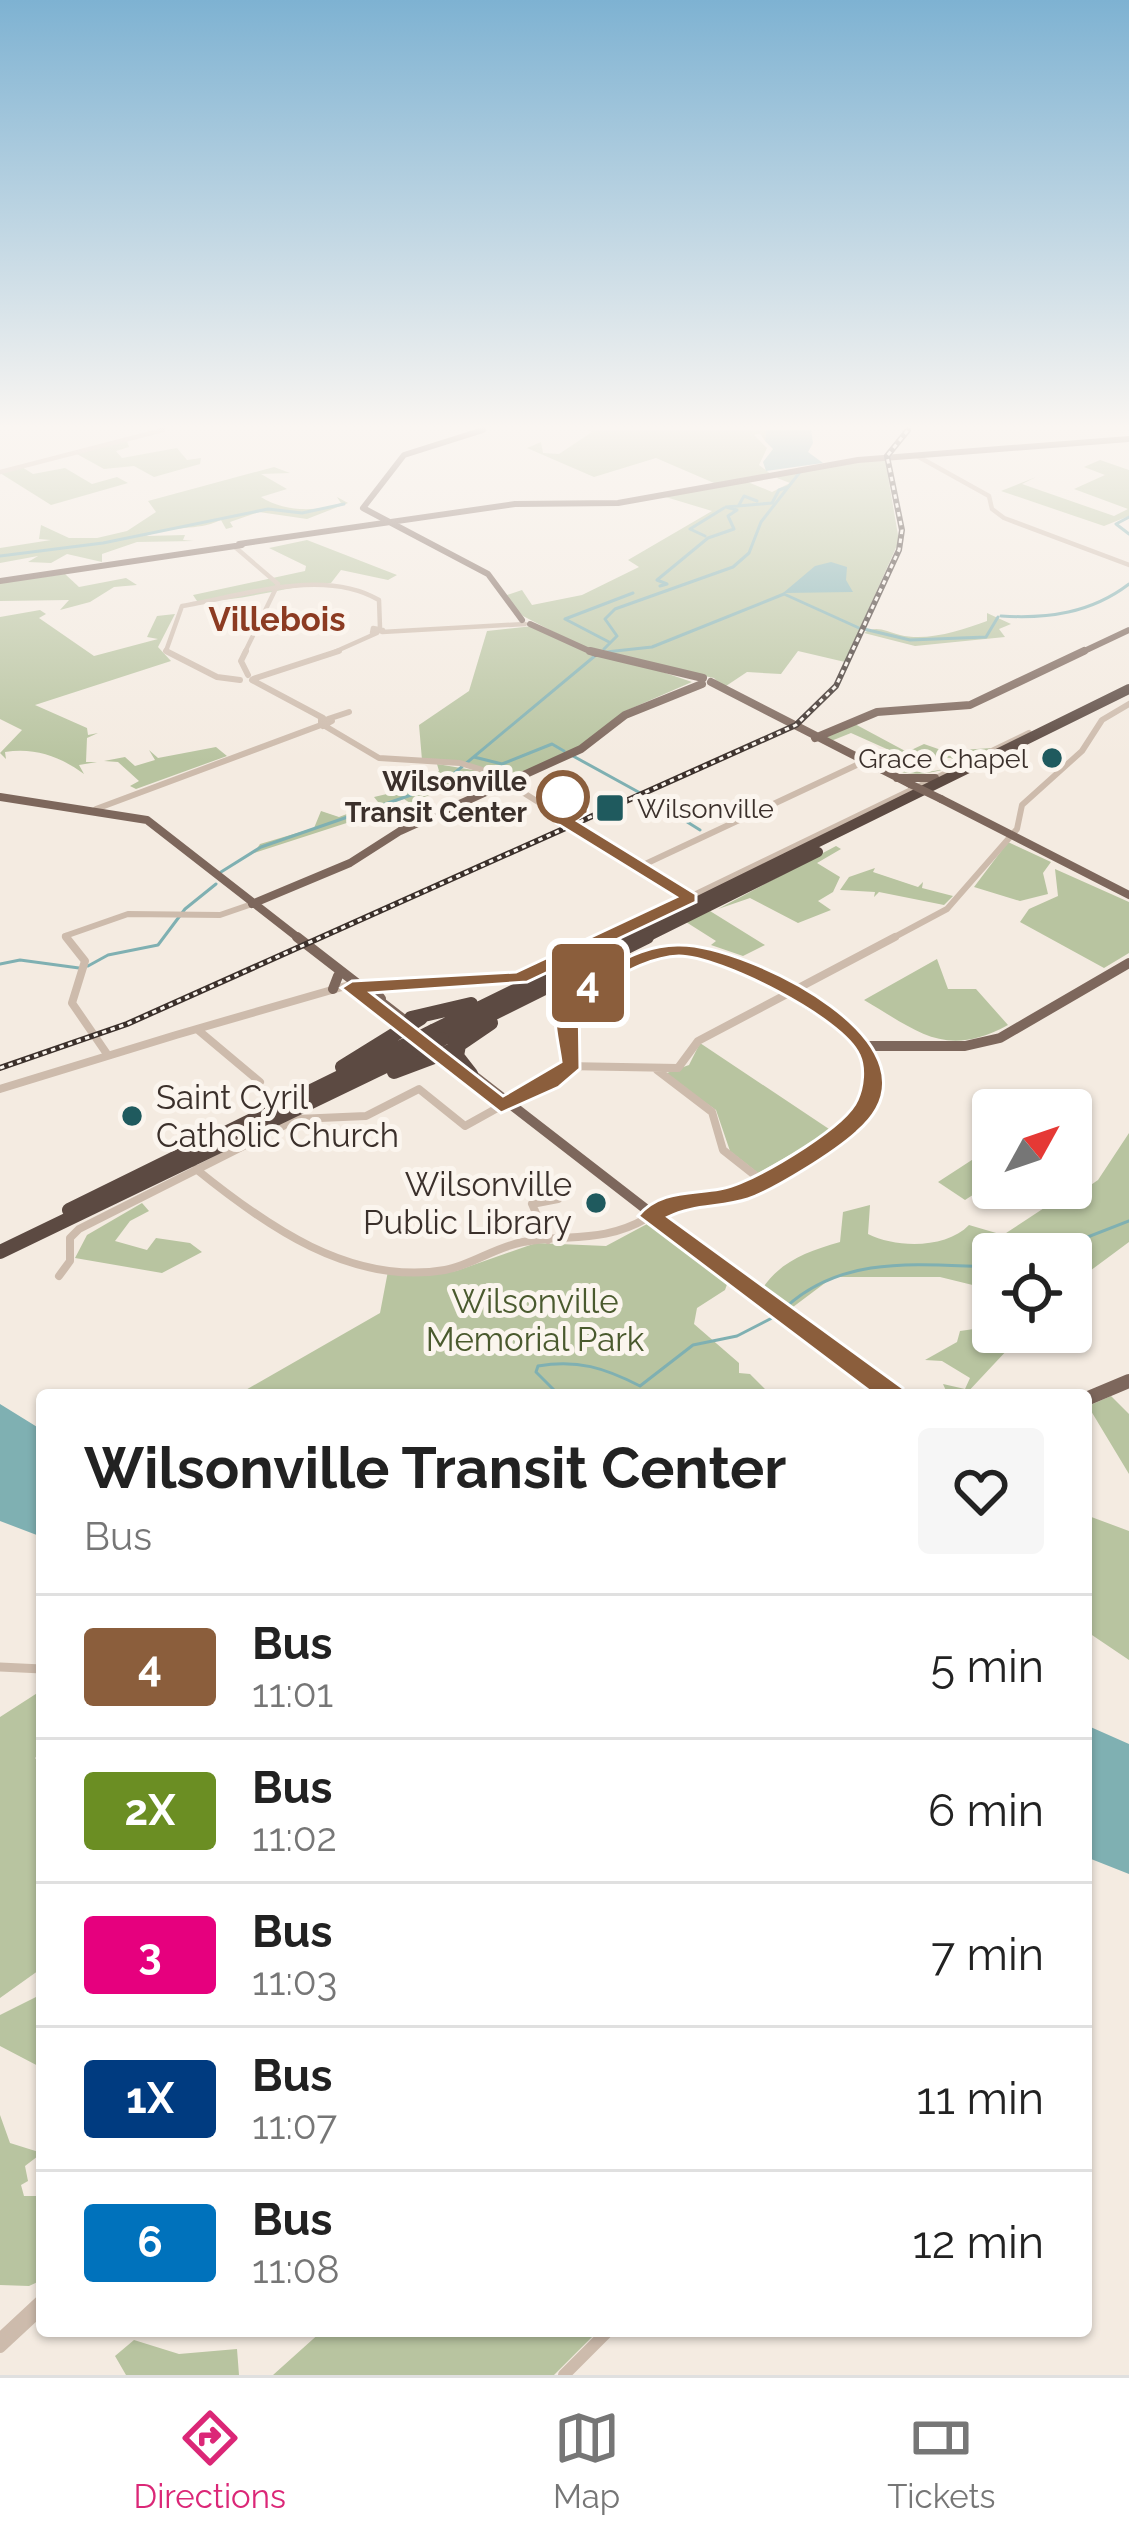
<!DOCTYPE html>
<html lang="en">
<head>
<meta charset="utf-8">
<style>
  :root { --surface:#fff; --page:#f6f6f6; --text:#222; --muted:#767676; --line:#e0e0e0; --accent:#db2777 }
  body { margin:0; font-family:Raleway,sans-serif; background:var(--page); color:var(--text); height:100vh; display:flex; flex-direction:column; font-size:45px; white-space:nowrap }
  * { box-sizing:border-box; margin:0 }
  p { font-size:39px; color:var(--muted) }
  .icon { flex:none; width:66px; height:66px; fill:none; stroke:currentColor; stroke-width:2; stroke-linecap:round; stroke-linejoin:round }
  .map { position:relative; flex:1; overflow:hidden }
  .details { position:absolute; left:36px; top:1389px; width:1056px; height:948px; display:flex; flex-direction:column; background:var(--surface); border-radius:12px; box-shadow:0 3px 9px #0004 }
  .details>* { flex:none }
  .badge { padding:0 24px; border-radius:9px; font-size:42px; line-height:78px }
  .needle { width:78px; rotate:50deg }
  .buttons { position:absolute; left:972px; top:1089px; display:grid; gap:24px }
  .buttons a { display:grid; place-items:center; width:120px; height:120px; border-radius:12px; background:var(--surface); box-shadow:0 3px 9px #0004; font-size:60px }
  .map>.badge { position:absolute; translate:-50% -50%; box-shadow:0 0 0 6px #fff }
  .round { display:grid; place-items:center; flex:none; width:126px; height:126px; border-radius:12px; background:var(--page) }
  .summary { display:flex; align-items:center; justify-content:space-between; height:204px; padding:0 48px }
  h1 { font-size:57px; font-weight:700; line-height:90px }
  ul { padding:0; list-style:none }
  li { display:flex; align-items:center; gap:36px; height:144px; padding:0 48px; border-top:3px solid var(--line) }
  li div { flex:1 }
  li b { display:block; font-size:45px }
  li em { font-style:normal }
  li .badge { min-width:132px; font-weight:700; text-align:center }
  .menu { display:flex; justify-content:space-around; align-items:center; height:168px; border-top:3px solid var(--line); background:var(--surface); font-size:33px; color:var(--muted) }
  .menu a { display:grid; justify-items:center; gap:6px }
  .menu .current { color:var(--accent) }
  .map>svg:first-child { display:block }
  .green { fill:#b8c4a0 }
  .water { fill:#7fb0b2 }
  .lines { fill:none; stroke-linecap:round; stroke-linejoin:round }
  .stream { stroke:#7fb0b2; stroke-width:3 }
  .minor-far4 { stroke:#cdbbac; stroke-width:4.5 }
  .minor-far3 { stroke:#cdbbac; stroke-width:6 }
  .minor-far2 { stroke:#cdbbac; stroke-width:8 }
  .minor-far1 { stroke:#cdbbac; stroke-width:9 }
  .minor { stroke:#cdbbac; stroke-width:12 }
  .major-far3 { stroke:#7d675c; stroke-width:6 }
  .major-far2 { stroke:#7d675c; stroke-width:8 }
  .major-far1 { stroke:#7d675c; stroke-width:10 }
  .major { stroke:#7d675c; stroke-width:14 }
  .highway-far1 { stroke:#5c4a42; stroke-width:10 }
  .highway { stroke:#5c4a42; stroke-width:14 }
  .rail-casing { stroke:#3b302b; stroke-width:6 }
  .rail { stroke:#fbf5ee; stroke-width:3; stroke-dasharray:4.5; stroke-linecap:butt }
  .major-bridge { stroke:#7d675c; stroke-width:8 }
  .highway-bridge { stroke:#5c4a42; stroke-width:14 }
  .line { fill:#8b5e3c; stroke:#fff; stroke-width:3 }
  .poi-dot { fill:#1f5a5e; stroke:#fbf5ee; stroke-width:4.5 }
  .stop-dot { fill:#fff; stroke:#8b5e3c; stroke-width:6 }
  .labels { text-anchor:middle; dominant-baseline:central; stroke-width:10; stroke-linejoin:round; paint-order:stroke }
  .far-poi-label { font-size:27px; fill:#3b302b; stroke:#fbf5ee; text-anchor:end }
  .far-stop-label { font-size:27px; font-weight:bold; fill:#3b302b; stroke:#fbf5ee; text-anchor:end }
  .far-quarter-label { font-size:33px; font-weight:bold; fill:#8c3b22; stroke:#fbf5ee }
  .poi-label { font-size:33px; fill:#3b302b; stroke:#fbf5ee; text-anchor:start }
  .park-label { font-size:33px; fill:#4a5a2e; stroke:#fbf5ee }
</style>
</head>
<body>
<div class="map">
<svg width="1129" height="2375" viewBox="0 0 1129 2375">
  <rect width="100%" height="100%" fill="#f4ebe1"/>
  <!-- green -->
  <path class="green" d="M587,430H766L765,441L760,433L754,435L767,448L759,465L772,475L743,480L772,492L790,483L777,478L779,474L885,459L899,541L845,662L798,651L781,674L747,672L723,688L714,678L630,661L692,682L623,712L589,742L512,779L464,762L422,760L419,725L469,691L487,631L533,626L596,654L523,616L504,596L522,590L532,605L582,595L639,567L628,560L712,511L659,495L714,483L656,458L594,477L527,448L541,442L543,453L559,454L592,432Z
    M127,441L129,447L116,451L122,458L177,448L187,460L201,458L200,464L154,477L134,466L104,469L75,453Z
    M1100,460L1129,470V516L1104,526L1001,491L1036,477L1022,484L1114,516L1128,509L1074,489L1105,475L1084,467Z
    M22,467L33,474L65,468L92,484L117,477L128,483L51,505L0,473Z
    M274,467L290,473L261,474L287,489L261,497C284,512 317,512 341,503L337,497L348,503L307,519L259,512L230,522L233,527L226,529L221,520C194,532 177,524 146,536L185,535L183,540L194,541L137,542L102,554V562L67,554L51,563L28,562L38,556L0,563V548L51,540L39,539L41,525L69,538H97L127,531L156,512L148,501Z
    M307,540L397,575L388,580L341,570L331,583C286,586 241,602 197,601L193,595L305,571L306,566L269,548Z
    M65,574L79,587L126,578L137,585L114,587L90,602L60,610L69,600L0,601V583Z
    M40,610L46,614L39,618L94,656L158,639L147,637L157,616L175,614L158,647L171,661L35,705L87,728L88,735L98,733L87,738L86,762H97L79,765L84,774C61,757 35,747 5,752L6,759L0,753L22,730L0,719V617Z
    M987,613L1011,624L999,629L1005,637L915,646L864,633C876,625 885,631 900,635C927,642 962,630 987,621Z
    M853,723L907,752L924,744L944,751L992,748C945,771 919,786 869,760C897,772 930,778 959,763L951,758H907L851,733L831,741L825,735Z
    M216,747L227,756L136,789L130,786L139,781L118,762L104,761L125,757L135,766L155,760L149,750L158,758Z
    M437,764L485,772L410,803L404,799L389,804L393,808L254,853L260,844L314,828L321,811L339,817L378,802L374,797L421,786L439,771Z
    M1008,842L1051,862L1043,873L1048,894L1020,901L974,887Z
    M836,846L841,849L817,863L840,877L833,892L818,901L831,910L798,923L750,898L718,909Z
    M875,868L873,872L918,887L923,882L922,888L953,896L944,905L879,892L874,897L875,892L840,890L849,877Z
    M1055,869L1129,902V953L1104,968L1020,922L1029,909L1058,896Z
    M710,911L765,945L743,956L711,945L716,941L686,922Z
    M937,959L948,989H976L1008,1025C945,1059 919,1032 864,1000Z
    M700,1043L832,1131L758,1173L730,1151L716,1110L664,1074L689,1065Z
    M1129,1133V1242L1071,1285V1254H993V1290L940,1277H833L789,1310L762,1289C781,1261 806,1252 840,1242L843,1212L870,1205L868,1234C896,1248 946,1249 969,1225L1003,1235L1076,1187L1082,1191L1098,1180Z
    M978,1156L993,1168V1182L965,1200L938,1182Z
    M142,1203L149,1211L130,1221L115,1241L147,1250L156,1238L190,1243L202,1252L162,1273L75,1258L87,1235Z
    M647,1224L730,1276L725,1290L697,1308L694,1324L739,1363V1373L750,1374L771,1395H237L380,1313L388,1271L424,1275L456,1271L536,1243L606,1246Z
    M988,1327L1009,1348L965,1395H942L947,1393L943,1384L965,1389L970,1378L942,1361L925,1360L957,1342L960,1331Z
    M1111,1396L1129,1414V1474L1088,1406Z
    M1086,1515L1129,1531V1660L1086,1631Z
    M42,1690V1751L35,1758L42,1766V1968L0,1998V1717Z
    M42,1994V2068L0,2046V2015Z
    M0,2115L10,2143L42,2153L25,2166L28,2181L21,2185L24,2196H42V2280L29,2286L0,2285Z
    M322,2331H598L554,2375H273Z
    M134,2340L179,2354L237,2349L239,2375H126L115,2356Z"/>
  <!-- water -->
  <path class="water" d="M766,430H811L813,443L808,452L823,463L766,471L763,462L773,449L765,441Z
    M831,562L847,567L846,580L853,592L783,593L815,566Z
    M0,1404L42,1430V1537L0,1521Z
    M1086,1725L1129,1744V1874L1086,1857Z"/>
  <g class="lines">
    <!-- stream -->
    <path class="stream" d="M739,505L744,496L757,501
      M1129,517L1116,524L1129,534
      M705,536L690,529L724,508
      M0,556L103,543L268,509L302,513L344,504
      M660,586L667,584L657,580L708,538L734,529L728,516L737,510L726,507L772,503L779,490L788,487
      M1001,616C1048,619 1091,613 1129,584
      M864,629L910,640L986,637L998,617
      M609,642L565,619L633,593
      M604,649L617,636L605,619L615,609L733,567L749,553L761,522L800,472
      M606,652L652,647L784,594L859,628
      M573,756L642,794
      M474,757L502,764L552,744L564,751
      M657,803L700,830
      M221,872L261,847L440,785L596,655
      M0,964L20,960L79,968
      M88,966L108,955L158,945L185,909L216,884
      M1044,1254L1129,1221
      M786,1307C844,1254 920,1265 993,1267
      M559,1395L536,1372L538,1366C577,1359 605,1368 640,1386L693,1345L737,1336L774,1317"/>
    <!-- minor-far4 -->
    <path class="minor-far4" d="M917,456L989,496L992,509L1004,518L1129,565
      M0,472L163,430
      M235,547L278,584L244,654
      M373,628L383,630L372,633Z
      M382,632L525,624
      M172,654L166,651L182,606C243,596 323,567 379,600L380,628
      M330,654L377,633"/>
    <!-- minor-far3 -->
    <path class="minor-far3" d="M166,651L217,677L240,680
      M246,651L241,661L248,675
      M253,679L339,651
      M252,680L323,718
      M328,719L349,712
      M325,726L379,758L460,763L492,773L689,897
      M96,809L321,725V719L332,721L323,726
      M641,866L863,762
      M68,940L65,936L128,914L220,915L252,904
      M601,940L1029,733
      M889,940L947,909L1017,829L1022,805L1082,751L1102,720L1129,704"/>
    <!-- minor-far2 -->
    <path class="minor-far2" d="M66,937L85,961L72,1003L107,1054
      M198,1030L260,1082
      M176,1035L349,985L487,982L530,974L607,937
      M565,1066L678,1068L698,1041L895,937
      M657,1070L712,1112L723,1150L761,1180
      M0,1089L176,1035
      M196,1169C265,1225 350,1286 445,1270C472,1265 495,1247 523,1242C569,1234 604,1243 647,1218
      M548,1240L532,1204L558,1199
      M59,1276L70,1261V1238L79,1229L297,1119L366,1116L419,1089L465,1126L501,1106"/>
    <!-- minor-far1 -->
    <path class="minor-far1" d="M0,1667L42,1669"/>
    <!-- minor -->
    <path class="minor" d="M0,2339L42,2300
      M0,2347L42,2308
      M564,2375L608,2331"/>
    <!-- major-far3 -->
    <path class="major-far3" d="M483,430L404,455L363,508L488,574L522,620
      M239,544L515,504L618,503L858,460L1129,439
      M0,581L242,545
      M530,624L596,654
      M1078,654L1129,630"/>
    <!-- major-far2 -->
    <path class="major-far2" d="M590,651L703,678
      M711,682L910,784
      M815,738L877,712L970,705L1084,651
      M897,778H935
      M0,797L147,820L301,940
      M941,799L1129,895
      M252,904L350,863L400,831L581,749L625,715L702,684"/>
    <!-- major-far1 -->
    <path class="major-far1" d="M297,937L412,1026
      M333,989L338,976
      M381,999L376,992L383,984
      M865,1046H965L1000,1038L1129,963
      M433,1053L471,1081
      M469,1072L771,1306
      M503,1105L566,1064L565,993C623,952 690,936 756,971C786,987 811,1010 843,1024
      M647,1218L669,1207L748,1190L870,1109C890,1074 862,1046 839,1019"/>
    <!-- major -->
    <path class="major" d="M767,1303L894,1395
      M1086,1399L1129,1381"/>
    <!-- highway-far1 -->
    <path class="highway-far1" d="M619,940L1129,689
      M641,940L818,852"/>
    <!-- highway -->
    <path class="highway" d="M411,1018L471,1004
      M433,1031L625,937
      M442,1039L647,937
      M459,1045L457,1056L471,1074
      M342,1067L421,1018
      M394,1072L450,1051L491,1023
      M69,1210L409,1043
      M0,1252L419,1050"/>
    <defs>
      <path id="rail" d="M0,1068L127,1024L796,725L836,686L899,550L902,530L887,456L908,430"/>
    </defs>
    <!-- rail casing -->
    <use href="#rail" class="rail-casing"/>
    <!-- rail -->
    <use href="#rail" class="rail"/>
    <!-- major-bridge -->
    <path class="major-bridge" d="M910,784L941,799"/>
    <!-- highway-bridge -->
    <path class="highway-bridge" d="M409,1043L433,1031
      M419,1050L442,1039"/>
  </g>
  <!-- sky -->
  <linearGradient id="sky" x2="0" y2="1"><stop stop-color="#7eb2d2"/><stop offset="0.56" stop-color="#faf6f2"/><stop offset="1" stop-color="#faf6f2" stop-opacity="0"/></linearGradient>
  <rect width="1129" height="762" fill="url(#sky)"/>
  <!-- line -->
  <path class="line" d="M547,789H559L588,806V813L576,820L696,894V902L527,982L371,993L503,1096L561,1062C559,1045 553,1024 555,1007C557,987 578,982 594,974C622,960 648,944 680,945C747,945 957,1046 857,1132C835,1152 776,1189 748,1199C721,1208 694,1204 668,1217L903,1388V1402H884L638,1216C664,1184 707,1198 740,1183C768,1171 846,1127 857,1100C863,1087 865,1068 859,1055C843,1018 719,956 679,956C644,957 610,982 579,997L580,1069L559,1087L501,1113L341,988L352,981L516,972L676,897L556,823V816L569,809L547,796Z"/>
  <!-- markers -->
  <g class="poi-dot">
    <circle cx="1052" cy="758" r="12"/>
    <rect x="595" y="793" width="30" height="30" rx="6"/>
    <circle cx="132" cy="1116" r="12"/>
    <circle cx="596" cy="1203" r="12"/>
  </g>
  <circle class="stop-dot" cx="563" cy="797" r="24"/>
  <g class="labels">
    <!-- far-poi labels -->
    <g class="far-poi-label">
      <text x="1028" y="758">Grace Chapel</text>
      <text x="637" y="808" text-anchor="start">Wilsonville</text>
    </g>
    <!-- far-stop labels -->
    <g class="far-stop-label">
      <text x="527" y="781">Wilsonville<tspan x="527" dy="31">Transit Center</tspan></text>
    </g>
    <!-- far-quarter labels -->
    <g class="far-quarter-label">
      <text x="277" y="619">Villebois</text>
    </g>
    <!-- poi labels -->
    <g class="poi-label">
      <text x="156" y="1097">Saint Cyril<tspan x="156" dy="38">Catholic Church</tspan></text>
      <text x="572" y="1184" text-anchor="end">Wilsonville<tspan x="572" dy="38">Public Library</tspan></text>
    </g>
    <!-- park labels -->
    <g class="park-label">
      <text x="535" y="1301">Wilsonville<tspan x="535" dy="38">Memorial Park</tspan></text>
    </g>
  </g>
</svg>
<div class="buttons">
<a><svg class="needle" viewBox="-14 -14 28 28"><path d="M0-13l5 13h-10z" fill="#e53935"/><path d="M0 13l5-13h-10z" fill="#767676"/></svg></a>
<a><svg class="icon" aria-label="locate" viewBox="0 0 24 24"><circle cx="12" cy="12" r="6"/><path d="M12 2v4M12 18v4M2 12h4M18 12h4"/></svg></a>
</div>
<b class="badge" style="left:588px;top:983px;background:#8b5e3c;color:#fff">4</b>
<section class="details">
<div class="summary"><div><h1>Wilsonville Transit Center</h1><p>Bus</p></div><a class="round"><svg class="icon" aria-label="heart" viewBox="0 0 24 24"><path d="M12 20l-8-8c-3-5 5-10 8-4 3-6 11-1 8 4z"/></svg></a></div>
<ul>
<li><span class="badge" style="background:#8b5e3c;color:#fff">4</span><div><b>Bus</b><p>11:01</p></div><em>5 min</em></li>
<li><span class="badge" style="background:#6b8e23;color:#fff">2X</span><div><b>Bus</b><p>11:02</p></div><em>6 min</em></li>
<li><span class="badge" style="background:#e6007e;color:#fff">3</span><div><b>Bus</b><p>11:03</p></div><em>7 min</em></li>
<li><span class="badge" style="background:#003b80;color:#fff">1X</span><div><b>Bus</b><p>11:07</p></div><em>11 min</em></li>
<li><span class="badge" style="background:#0072bc;color:#fff">6</span><div><b>Bus</b><p>11:08</p></div><em>12 min</em></li>
</ul>
</section>
</div>
<nav class="menu">
<a class="current"><svg class="icon" aria-label="directions" viewBox="0 0 24 24"><path d="M12 3l9 9-9 9-9-9zM9 14v-3h6M13 9l2 2-2 2"/></svg>Directions</a>
<a><svg class="icon" aria-label="map" viewBox="0 0 24 24"><path d="M3 6l6-2 6 2 6-2v14l-6 2-6-2-6 2zM9 4v14M15 6v14"/></svg>Map</a>
<a><svg class="icon" aria-label="tickets" viewBox="0 0 24 24"><path d="M3 7h18v10H3zM15 7v10"/></svg>Tickets</a>
</nav>
</body>
</html>
